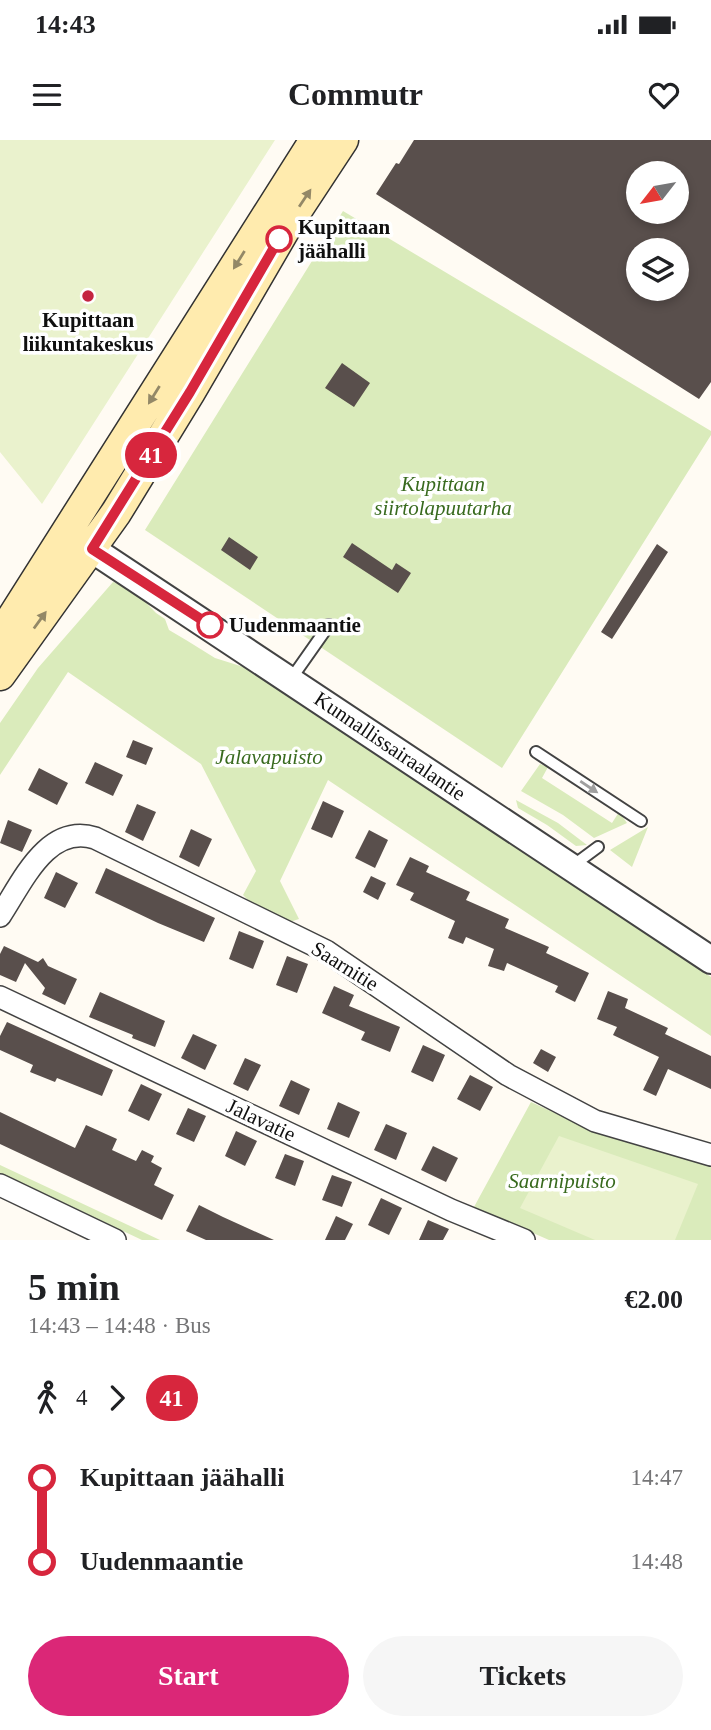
<!DOCTYPE html>
<html lang="en">
<head>
<meta charset="utf-8">
<style>
  :root { --surface:#fff; --page:#f6f6f6; --text:#202124; --muted:#757577; --accent:#db2777 }
  body { margin:0; font-family:Georgia,serif; background:var(--page); color:var(--text); height:100vh; display:flex; flex-direction:column; font-size:26px; white-space:nowrap }
  * { box-sizing:border-box; margin:0 }
  p { font-size:23px; color:var(--muted) }
  .icon { flex:none; width:38px; height:38px; fill:none; stroke:currentColor; stroke-width:2; stroke-linecap:round; stroke-linejoin:round }
  .map { position:relative; height:1100px; overflow:hidden }
  .details { display:flex; flex-direction:column; background:var(--surface); flex:1 }
  .details>* { flex:none }
  .badge { padding:0 14px; border-radius:23px; font-size:24px; line-height:46px }
  .needle { width:46px; rotate:239deg }
  .controls { position:absolute; left:626px; top:21px; display:grid; gap:14px }
  .controls a { display:grid; place-items:center; width:63px; height:63px; border-radius:50%; background:var(--surface); box-shadow:0 4px 10px #0003; font-size:35px }
  .map>.badge { position:absolute; translate:-50% -50%; box-shadow:0 0 0 4px #fff }
  .legs { display:flex; align-items:center; gap:10px; height:77px; padding:0 28px; font-size:23px }
  .legs p { margin-inline-start:auto }
  .headline { display:flex; align-items:center; justify-content:space-between; height:119px; padding:0 28px }
  h1 { font-size:38px; font-weight:700; line-height:52px }
  .button { display:flex; gap:14px; margin-top:auto; padding:14px 28px }
  .button a { flex:1; height:80px; border-radius:42px; background:var(--accent); color:#fff; font-size:28px; font-weight:700; line-height:80px; text-align:center }
  .button a+a { background:var(--page); color:var(--text) }
  ul { padding:0 28px; list-style:none }
  li { display:flex; align-items:center; gap:24px; height:84px; font-size:26px }
  li i { display:grid; place-items:center; width:10px; height:100%; margin:0 9px; background:currentColor }
  li i::after { content:''; width:18px; height:18px; margin:-9px; border:5px solid; border-radius:50%; background:var(--surface) }
  li p { margin-inline-start:auto }
  li:first-child i { background:linear-gradient(#0000 50%,currentColor 0) }
  li:last-child i { background:linear-gradient(currentColor 50%,#0000 0) }
  .status { display:flex; justify-content:space-between; align-items:center; height:49px; padding:0 35px; background:var(--surface); direction:ltr }
  .status svg { height:19px; fill:currentColor }
  header { display:flex; justify-content:space-between; align-items:center; height:91px; padding:0 28px; background:var(--surface); font-size:32px; font-weight:700 }
  .map>svg:first-child { display:block }
  .green { fill:#daebbb }
  .pitch { fill:#eaf2cd }
  .building { fill:#594f4c; fill-rule:evenodd }
  .lines { fill:none; stroke-linecap:round; stroke-linejoin:round }
  .service-casing { stroke:#434343; stroke-width:14 }
  .minor-casing { stroke:#434343; stroke-width:24 }
  .tertiary-casing { stroke:#434343; stroke-width:30 }
  .secondary-casing { stroke:#323232; stroke-width:33 }
  .service { stroke:#fff; stroke-width:10 }
  .minor { stroke:#fff; stroke-width:21 }
  .tertiary { stroke:#fff; stroke-width:26 }
  .secondary { stroke:#ffebae; stroke-width:30 }
  .oneway { fill:#938867 }
  .oneway2 { fill:#9f9f9f }
  .line-1-casing { stroke:#fff; stroke-width:16 }
  .line-1 { stroke:#d7263d; stroke-width:10 }
  .stop-1-dot { fill:#fff; stroke:#d7263d; stroke-width:3.5 }
  .poi-dot { fill:#c42541; stroke:#fff; stroke-width:2.5 }
  .labels { text-anchor:middle; dominant-baseline:central; stroke-width:7; stroke-linejoin:round; paint-order:stroke }
  .stop-label { font-size:21px; font-weight:bold; fill:#101010; stroke:#fff; text-anchor:start }
  .poi-label { font-size:21px; font-weight:bold; fill:#101010; stroke:#fff }
  .park-label { font-size:21px; font-style:italic; fill:#386a1e; stroke:#fff }
  .street-label { font-size:21px; fill:#101010; stroke:#fff }
</style>
</head>
<body>
<div class="status"><b>14:43</b><svg viewBox="0 0 49 12"><path d="M0 12V9h3v3zM5 12V6h3v6zM10 12V3h3v9zM15 12V0h3v12zM26 1h20v11H26zM47 4h2v5h-2z"/></svg></div>
<header><svg class="icon" aria-label="menu" viewBox="0 0 24 24"><path d="M4 6h16M4 12h16M4 18h16"/></svg>Commutr<svg class="icon" aria-label="heart" viewBox="0 0 24 24"><path d="M12 20l-8-8c-3-5 5-10 8-4 3-6 11-1 8 4z"/></svg></header>
<div class="map">
<svg width="711" height="1100" viewBox="0 0 711 1100">
  <rect width="100%" height="100%" fill="#fffbf3"/>
  <!-- green -->
  <path class="green" d="M343,71L711,291V295L502,628L145,390Z
    M113,442L133,449L156,473L165,479L169,490L186,500L215,518L253,530L711,837V896L328,640L280,741L299,779L290,782L253,765L243,755L256,731L201,624L68,532L0,635V583L38,528Z
    M540,624L548,627L542,638L612,683L619,672L627,683L594,698L563,675L521,651Z
    M516,660L558,683L587,705L576,706L547,685L518,668Z
    M648,687L632,727L610,710Z
    M531,962L588,988L711,1024V1100H549L474,1067Z
    M0,1025L160,1100H142L0,1033Z"/>
  <!-- pitch -->
  <path class="pitch" d="M0,0H275L42,364L0,312Z
    M559,996L698,1044L675,1100H595L520,1068Z"/>
  <!-- building -->
  <path class="building" d="M414,0H711V242L699,259L376,54L396,23L399,24ZM639,33H677V72H639ZM639,110H677V149H639Z
    M342,223L370,243L354,267L325,248Z
    M229,397L258,417L250,430L221,410Z
    M352,403L392,430L396,423L411,433L398,453L343,417Z
    M657,404L668,412L612,499L601,492Z
    M133,600L153,608L146,625L126,617Z
    M95,622L123,635L113,656L85,643Z
    M39,628L68,643L57,665L28,650Z
    M323,661L344,671L332,698L311,689Z
    M137,664L156,672L143,701L125,692Z
    M8,680L32,690L22,712L0,703Z
    M191,689L212,699L199,727L179,717Z
    M369,690L388,700L375,728L355,718Z
    M410,717L429,726L426,732L470,752L466,760L509,779L505,788L549,807L546,813L589,833L575,862L555,852L558,846L507,823L504,831L488,826L494,809L466,797L463,804L448,798L455,781L410,760L414,753L396,745Z
    M106,728L215,778L204,802L158,783L95,753Z
    M56,732L78,743L65,768L44,758Z
    M371,736L386,743L378,760L363,752Z
    M239,791L264,801L253,829L229,819Z
    M4,806L38,822L43,818L48,826L77,839L65,865L42,854L45,848L25,823L16,842L0,835V814Z
    M287,816L308,824L297,853L276,845Z
    M334,846L354,855L349,866L400,887L390,912L361,900L365,892L322,873Z
    M608,851L628,859L625,868L668,888L665,894L711,916V949L668,929L656,956L643,950L659,917L613,895L617,887L597,879Z
    M100,852L165,881L155,907L132,898L133,895L89,877Z
    M7,882L113,930L102,956L57,938L55,942L30,932L33,925L0,910V896Z
    M193,894L217,905L205,930L181,918Z
    M423,905L445,915L433,942L411,932Z
    M541,909L556,917L548,932L533,923Z
    M245,918L261,925L248,951L233,944Z
    M470,935L493,947L480,971L457,959Z
    M291,940L310,949L299,975L279,966Z
    M141,944L162,954L149,981L128,971Z
    M338,962L360,972L349,998L327,989Z
    M188,968L206,976L194,1002L176,994Z
    M0,972L75,1008L86,985L117,999L112,1010L136,1021L142,1010L154,1016L151,1022L162,1028L154,1045L174,1055L162,1080L0,1004Z
    M386,984L407,993L396,1020L374,1010Z
    M236,991L257,1001L245,1026L225,1016Z
    M433,1006L458,1018L446,1042L421,1030Z
    M285,1014L304,1021L295,1046L275,1038Z
    M332,1035L352,1042L342,1067L322,1060Z
    M381,1058L402,1068L389,1095L368,1085Z
    M199,1065L223,1077L274,1100H206L186,1091Z
    M336,1076L353,1084L345,1100H325Z
    M428,1080L449,1089L443,1100H419Z"/>
  <g class="lines">
    <defs>
      <path id="service" d="M291,539L329,485
        M536,612L641,681
        M571,727L598,707"/>
      <path id="minor" d="M0,776C22,743 47,683 95,698L326,811L508,935L595,981L711,1015
        M0,857L451,1070L524,1100
        M0,1045L115,1100"/>
      <path id="tertiary" d="M75,398L711,820"/>
      <path id="secondary" d="M0,497L315,0
        M0,535L116,373L190,252L289,82L343,0"/>
    </defs>
    <!-- service casing -->
    <use href="#service" class="service-casing"/>
    <!-- minor casing -->
    <use href="#minor" class="minor-casing"/>
    <!-- tertiary casing -->
    <use href="#tertiary" class="tertiary-casing"/>
    <!-- secondary casing -->
    <use href="#secondary" class="secondary-casing"/>
    <!-- service -->
    <use href="#service" class="service"/>
    <!-- minor -->
    <use href="#minor" class="minor"/>
    <!-- tertiary -->
    <use href="#tertiary" class="tertiary"/>
    <!-- secondary -->
    <use href="#secondary" class="secondary"/>
  </g>
  <!-- one-way arrows -->
  <defs><path id="oneway-solid" d="M-6-.8H1V-3.2L6.5 0L1 3.2V.8H-6Z" transform="scale(1.75)"/></defs>
  <g class="oneway">
    <use href="#oneway-solid" transform="translate(305 58) rotate(-56)"/>
    <use href="#oneway-solid" transform="translate(239 120) rotate(122)"/>
    <use href="#oneway-solid" transform="translate(154 255) rotate(122)"/>
    <use href="#oneway-solid" transform="translate(40 480) rotate(-54)"/>
  </g>
  <use class="oneway2" href="#oneway-solid" transform="translate(589 647) rotate(34)"/>
  <g class="lines">
    <defs>
      <path id="line-1" d="M210,485L92,409L190,252L279,99"/>
    </defs>
    <!-- line-1 casing -->
    <use href="#line-1" class="line-1-casing"/>
    <!-- line-1 -->
    <use href="#line-1" class="line-1"/>
  </g>
  <!-- markers -->
  <g class="stop-1-dot">
    <circle cx="279" cy="99" r="12"/>
    <circle cx="210" cy="485" r="12"/>
  </g>
  <circle class="poi-dot" cx="88" cy="156" r="7"/>
  <g class="labels">
    <!-- stop labels -->
    <g class="stop-label">
      <text x="298" y="87">Kupittaan<tspan x="298" dy="24">jäähalli</tspan></text>
      <text x="229" y="485">Uudenmaantie</text>
    </g>
    <!-- poi labels -->
    <g class="poi-label">
      <text x="88" y="180">Kupittaan<tspan x="88" dy="24">liikuntakeskus</tspan></text>
    </g>
    <!-- park labels -->
    <g class="park-label">
      <text x="443" y="344">Kupittaan<tspan x="443" dy="24">siirtolapuutarha</tspan></text>
      <text x="269" y="617">Jalavapuisto</text>
      <text x="562" y="1041">Saarnipuisto</text>
    </g>
    <!-- street labels -->
    <g class="street-label">
      <text transform="translate(390 606) rotate(34)">Kunnallissairaalantie</text>
      <text transform="translate(345 826) rotate(32)">Saarnitie</text>
      <text transform="translate(261 980) rotate(25)">Jalavatie</text>
    </g>
  </g>
</svg>
<div class="controls">
<a><svg class="needle" viewBox="-14 -14 28 28"><path d="M0-13l5 13h-10z" fill="#e53935"/><path d="M0 13l5-13h-10z" fill="#757577"/></svg></a>
<a><svg class="icon" aria-label="layers" viewBox="0 0 24 24"><path d="M12 4l9 5-9 5-9-5zM3 14l9 5 9-5"/></svg></a>
</div>
<b class="badge" style="left:151px;top:315px;background:#d7263d;color:#fff">41</b>
</div>
<section class="details">
<div class="headline"><div><h1>5 min</h1><p>14:43 – 14:48 · Bus</p></div><b>€2.00</b></div>
<div class="legs"><svg class="icon" aria-label="walk" viewBox="0 0 24 24"><circle cx="13" cy="4" r="2"/><path d="M13 8l-2 6 4 7M11 14l-3 7M7 12l3-4h3l4 4"/></svg>4<svg class="icon" aria-label="forward" viewBox="0 0 24 24"><path d="M9 5l7 7-7 7"/></svg><b class="badge" style="background:#d7263d;color:#fff">41</b></div>
<ul>
<li><i style="color:#d7263d"></i><b>Kupittaan jäähalli</b><p>14:47</p></li>
<li><i style="color:#d7263d"></i><b>Uudenmaantie</b><p>14:48</p></li>
</ul>
<div class="button"><a>Start</a><a>Tickets</a></div>
</section>
</body>
</html>
